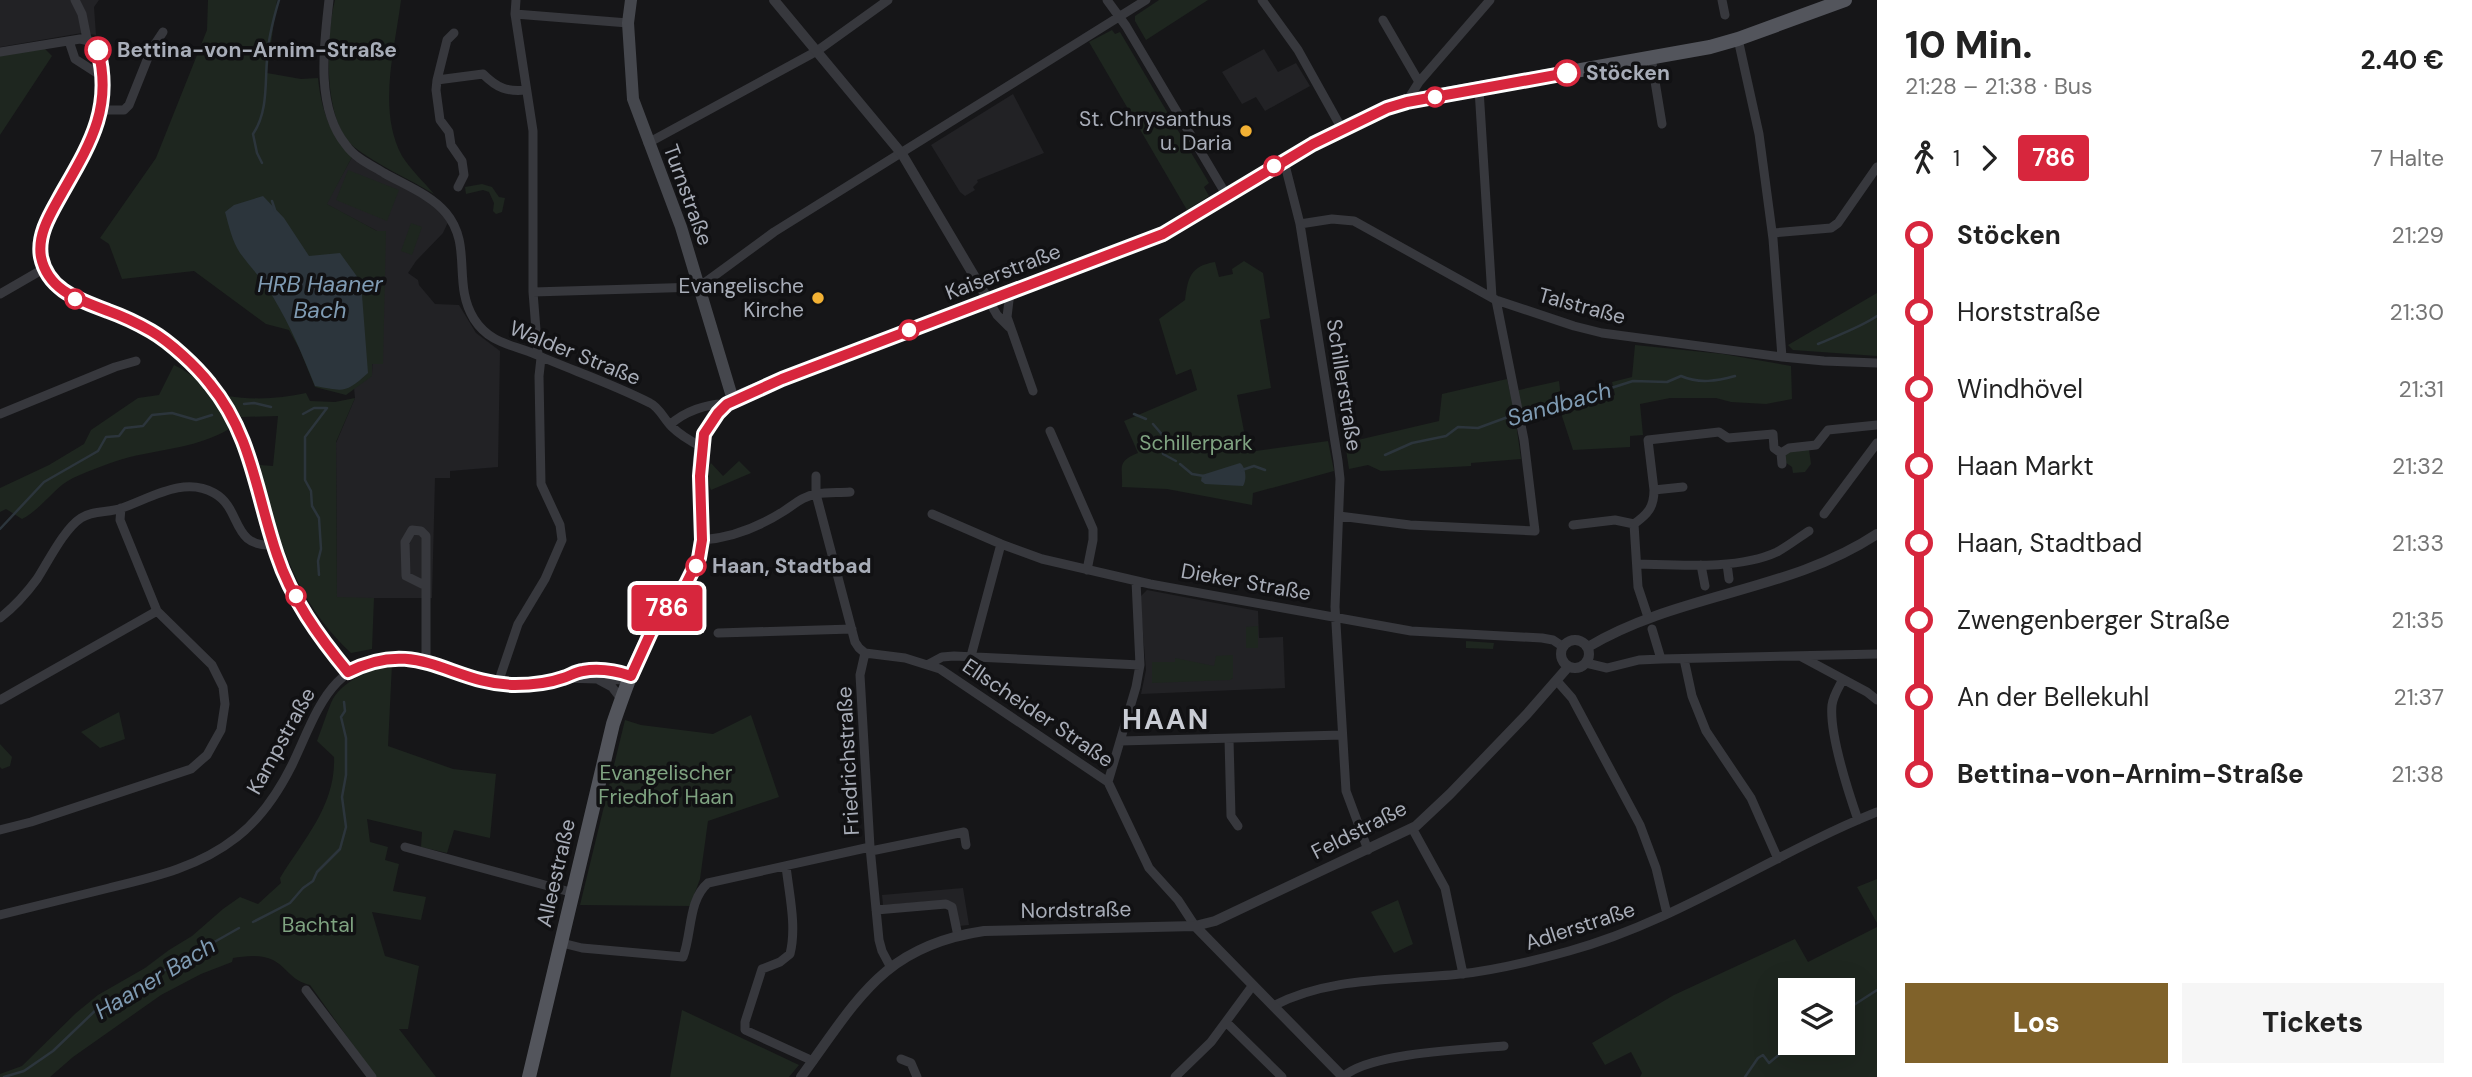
<!DOCTYPE html>
<html lang="de">
<head>
<meta charset="utf-8">
<style>
  :root { --surface:#fff; --page:#f6f6f6; --text:#222; --muted:#767676; --accent:#80622a }
  body { margin:0; font-family:"DM Sans",sans-serif; background:var(--page); color:var(--text); height:100vh; display:flex; flex-direction:column; font-size:26px; white-space:nowrap }
  * { box-sizing:border-box; margin:0 }
  p { font-size:23px; color:var(--muted) }
  .icon { flex:none; width:38px; height:38px; fill:none; stroke:currentColor; stroke-width:2; stroke-linecap:round; stroke-linejoin:round }
  .map { position:relative; flex:1; overflow:hidden }
  .sheet { display:flex; flex-direction:column; background:var(--surface); width:595px }
  .sheet>* { flex:none }
  .badge { padding:0 14px; border-radius:5px; font-size:24px; line-height:46px }
  .controls { position:absolute; left:1778px; top:978px; display:grid; gap:14px }
  .controls a { display:grid; place-items:center; width:77px; height:77px; border-radius:0px; background:var(--surface); box-shadow:0 7px 28px #0002; font-size:35px }
  .map>.badge { position:absolute; translate:-50% -50%; box-shadow:0 0 0 4px #fff }
  .legs { display:flex; align-items:center; gap:10px; height:77px; padding:0 28px; font-size:23px }
  .legs p { margin-inline-start:auto }
  .summary { display:flex; align-items:center; justify-content:space-between; height:119px; padding:0 28px }
  h1 { font-size:38px; font-weight:800; line-height:52px }
  .primary-button { display:flex; gap:14px; margin-top:auto; padding:14px 28px }
  .primary-button a { flex:1; height:80px; border-radius:0px; background:var(--accent); color:#fff; font-size:28px; font-weight:800; line-height:80px; text-align:center }
  .primary-button a+a { background:var(--page); color:var(--text) }
  ul { padding:0 28px; list-style:none }
  li { display:flex; align-items:center; gap:24px; height:77px; font-size:26px }
  li i { display:grid; place-items:center; width:10px; height:100%; margin:0 9px; background:currentColor }
  li i::after { content:''; width:18px; height:18px; margin:-9px; border:5px solid; border-radius:50%; background:var(--surface) }
  li p { margin-inline-start:auto }
  li:first-child i { background:linear-gradient(#0000 50%,currentColor 0) }
  li:last-child i { background:linear-gradient(currentColor 50%,#0000 0) }
  main { display:flex; flex:1; min-height:0 }
  .map>svg:first-child { display:block }
  .built { fill:#222225 }
  .green { fill:#1e261f; fill-rule:evenodd }
  .water { fill:#2c353c }
  .lines { fill:none; stroke-linecap:round; stroke-linejoin:round }
  .stream { stroke:#2c353c; stroke-width:2.5 }
  .minor { stroke:#37383d; stroke-width:9 }
  .tertiary { stroke:#37383d; stroke-width:10 }
  .secondary { stroke:#45474d; stroke-width:12 }
  .primary { stroke:#53555c; stroke-width:14 }
  .line-1-casing { stroke:#fff; stroke-width:16 }
  .line-1 { stroke:#d7263d; stroke-width:10 }
  .stop-1-dot { fill:#fff; stroke:#d7263d; stroke-width:3.5 }
  .poi-dot { fill:#f2b134; stroke:#111113; stroke-width:2.5 }
  .labels { text-anchor:middle; dominant-baseline:central; stroke-width:7; stroke-linejoin:round; paint-order:stroke }
  .stop-label { font-size:21px; font-weight:bold; fill:#a8adb8; stroke:#111113; text-anchor:start }
  .poi-label { font-size:21px; fill:#a8adb8; stroke:#111113; text-anchor:end }
  .street-label { font-size:21px; fill:#a8adb8; stroke:#111113 }
  .park-label { font-size:21px; fill:#7fa381; stroke:#111113 }
  .water-label { font-size:23px; font-style:italic; fill:#7f9bb3; stroke:#111113 }
  .district-label { font-size:28px; font-weight:bold; letter-spacing:2px; fill:#c9ccd4; stroke:#111113 }
</style>
</head>
<body>
<main>
<div class="map">
<svg width="1877" height="1077" viewBox="0 0 1877 1077">
  <rect width="100%" height="100%" fill="#161618"/>
  <!-- built -->
  <path class="built" d="M0,0H99L94,7L96,35L82,33L0,47Z
    M1264,49L1278,72L1296,63L1310,86L1265,111L1256,97L1242,104L1222,72Z
    M1013,94L1044,153L977,180L978,182L973,187L975,190L965,196L960,192L931,145Z
    M352,157L428,202L449,220L443,233L416,261L408,273L418,280L419,285L435,304L459,305L476,333L500,351L498,467L450,471V478H435L432,598H337L336,443L355,398L354,388L372,375L377,231L326,204Z
    M1147,590L1258,611L1259,638L1283,637L1285,688L1141,694L1146,670L1140,597Z
    M963,888L969,925L958,926L948,902L934,901L883,905L882,895Z"/>
  <!-- green -->
  <path class="green" d="M208,0H277L267,73L301,79L318,78C321,109 330,135 352,157L327,204L377,231H386L383,364H372V376L346,395L315,387L299,348L289,330L266,324L194,271L122,279L109,244L100,238L156,158L207,30Z
    M335,0H401C395,49 377,110 402,156C410,169 424,182 434,194C409,179 377,165 354,147C322,122 326,35 335,0Z
    M1159,0H1208L1146,40L1135,21V16Z
    M1112,30L1115,34L1120,32L1209,183L1204,187L1209,196L1187,210L1089,42Z
    M44,48L52,56L0,135V56Z
    M348,170L399,190L387,221L336,200Z
    M482,184L492,187L499,197L505,198L502,212L496,214L493,211L494,203L489,192L483,190L466,194L465,187Z
    M411,223L422,227L412,255L401,251Z
    M1244,261L1263,273L1270,318L1260,320L1271,388L1237,395L1248,452L1328,441L1334,471L1253,493L1252,505L1167,489L1122,487C1123,467 1116,462 1138,453L1124,421L1197,390L1191,369L1176,375L1159,319L1185,300C1188,278 1190,266 1215,262L1219,277L1233,274L1232,269Z
    M1877,293V356L1793,350L1788,345Z
    M1635,345L1723,354L1791,366L1792,399L1766,404L1731,402L1716,398H1670L1640,404L1643,435L1630,436V447L1573,450L1561,413L1516,423L1521,459L1471,463V466L1381,471L1368,465L1349,469L1345,443L1439,421L1442,394L1507,379L1510,392L1559,381L1562,407L1572,409L1615,395L1612,382L1632,377Z
    M174,365C201,378 218,401 229,429C199,447 164,449 130,457C111,462 91,470 73,478C54,487 42,509 22,519L6,509L0,512V488L49,465L84,444L91,430L138,398L159,395Z
    M306,393L310,401L335,402L355,398L336,442L337,597L374,598L372,649L351,653C296,602 276,536 260,465L273,466L278,416L241,417L228,396C253,400 280,399 306,393Z
    M1790,449H1809L1811,464L1805,472L1793,473L1792,467L1785,462V454Z
    M739,461L751,473L711,490C708,484 706,470 711,463L723,476Z
    M1258,626V648H1246V627Z
    M1466,641L1494,643L1493,649L1466,648Z
    M1233,655V678L1230,680L1152,683V662H1175V658L1214,666L1216,656Z
    M392,664L388,746L453,769L496,774L490,838L454,830L447,853L421,847L422,832L367,819L370,842L388,847L385,860L399,864L393,891L426,897L421,920L372,912L385,956L419,966L408,1029H399L436,1077H376L310,985C290,980 287,967 273,960C261,954 245,956 233,958L232,962L201,974L161,995L73,1057L50,1077H0V1074L22,1066L76,1013L98,995L145,968L169,950L192,936L223,909L240,897L258,904L281,883L280,878C304,839 336,805 334,757L317,741C322,728 326,715 331,703C341,680 370,671 392,664Z
    M119,712L125,739L100,748L81,732Z
    M751,715L779,797L708,821L700,879L690,906L580,905L625,720L641,725L713,734Z
    M0,744L12,757L10,766L2,769L0,767Z
    M1877,879V923L1857,887Z
    M1398,900L1413,944L1394,953L1371,912Z
    M1877,927V1077H1640L1642,1073L1631,1052L1605,1065L1592,1043L1674,995L1795,939L1808,962ZM1790,990H1843V1043H1790Z
    M682,1010L799,1065L789,1077H670Z"/>
  <!-- water -->
  <path class="water" d="M263,196L284,218L309,256L340,253L361,282L368,373C345,394 344,391 315,386C303,356 290,325 273,297C264,281 251,268 240,253C232,241 229,226 225,212L234,205Z
    M1240,463C1246,467 1247,480 1243,486L1205,484L1201,481L1202,475Z"/>
  <g class="lines">
    <!-- stream -->
    <path class="stream" d="M262,163L257,153L253,134C268,112 265,84 267,59C268,39 273,20 279,0
      M272,201L275,210
      M1818,344C1836,336 1861,327 1877,316
      M244,404L254,403L271,407
      M1522,413C1539,408 1546,416 1561,404L1633,381L1667,382L1681,376C1699,384 1717,381 1735,376
      M303,414L314,408H326
      M1134,414L1146,419
      M1153,424L1165,438L1163,454L1176,461
      M1385,455L1412,443L1446,436L1458,427L1478,428L1516,414
      M1180,464L1192,474L1204,476
      M1242,470L1254,466L1265,470
      M0,529L44,482L98,451L106,437L119,436L125,428L143,426L152,415L172,413L196,420L212,415
      M319,575L318,561L321,549L319,518L312,506L311,491L305,480V437L327,408
      M253,922L290,903L303,888L313,881L317,872L340,849L346,827L342,797L346,775V738L341,717L345,711L344,702
      M1843,1012L1877,990
      M4,1077L24,1071L53,1051L98,1008L239,928
      M1745,1077L1758,1058L1763,1055L1769,1063L1793,1043"/>
    <!-- minor -->
    <path class="minor" d="M75,0L82,14L87,39
      M329,0C324,45 315,107 346,145C355,158 371,165 384,173C405,185 431,195 446,213C473,245 452,284 474,319C490,344 512,344 537,355C574,371 613,384 650,403C659,407 664,419 671,426C680,435 690,441 702,447
      M516,0L515,14L533,131V292L538,355
      M1107,0L1126,26L1227,196
      M1262,0L1298,50L1342,129
      M1722,0L1725,15
      M515,14L628,23
      M1383,20L1419,82
      M454,33L447,40L437,80L483,74C497,88 507,92 526,90
      M1738,39L1759,134L1773,239L1782,357
      M69,41L75,59L103,77
      M0,52L80,39L94,42C100,53 102,64 103,77C104,103 99,125 87,148C72,179 33,223 42,258C50,292 81,300 109,311C123,317 138,324 152,332C172,343 192,363 207,380C251,429 257,495 277,555C291,598 319,637 348,672
      M1651,57L1662,124
      M437,80L436,90L440,120L449,132L451,145L462,161L464,175L458,187
      M1479,89L1492,297
      M1407,101L1419,82L1490,0
      M102,110H124L129,105L151,50L163,32
      M648,143L817,51L888,0
      M1284,161L1300,224L1338,461L1340,479L1335,607L1346,791L1368,850
      M1300,224L1332,219L1354,221L1496,300L1574,326L1602,333L1782,357L1824,361L1877,363
      M1773,233L1831,228L1838,223L1877,167
      M533,292L699,287L774,232L1146,0
      M1010,292L1007,317L1033,391
      M0,294L45,268
      M989,301L997,315L1009,327
      M0,414L115,367L136,361
      M670,425C683,412 708,403 726,404
      M1050,431L1093,529V540L1087,570
      M1782,464L1781,453L1789,448L1816,445L1828,430L1877,425
      M816,476V494L855,642L859,648L865,653
      M1683,487L1654,490L1648,440L1719,432L1728,438L1773,434L1774,448L1781,453
      M932,514L1001,544L1042,559L1150,584L1411,631L1542,638L1553,640L1562,646
      M1824,514L1877,443
      M1339,516L1410,525L1535,531L1524,440L1496,300
      M1634,524C1648,514 1654,507 1654,490
      M1573,525L1615,520L1634,524L1638,587L1648,617
      M702,540C731,538 759,527 784,511C795,504 803,496 817,494C827,492 839,493 850,492
      M1638,564C1679,565 1738,570 1777,552C1788,546 1798,538 1809,531
      M1727,564L1729,579
      M1701,565L1705,586
      M0,618C14,607 26,594 37,579C48,562 64,529 81,518C93,510 109,513 122,508C151,498 184,476 214,493C243,509 230,548 274,545
      M1652,629L1661,659
      M718,633L852,629
      M865,653L905,658L940,669L1108,782L1149,868L1178,900L1195,926
      M865,653L860,675L870,847L879,940L882,951L890,966
      M971,656L1001,544
      M1800,656L1867,692L1877,700
      M1684,659L1692,696L1706,731L1751,798L1778,859
      M426,662V536L421,531L412,530L405,542L406,576L426,586
      M1586,663L1607,668L1639,660L1661,659L1877,654
      M929,664L942,657L954,656L1140,665
      M566,677C584,665 611,670 631,676
      M1843,679C1839,687 1833,696 1832,705C1829,734 1848,791 1858,820
      M599,680L612,687L622,700
      M1557,681L1572,698L1640,825L1656,868L1667,914
      M498,683L518,624L545,579L562,540L560,525L541,484L539,376L541,358
      M0,700L157,611
      M1229,739L1231,816L1238,826
      M1120,741L1342,735
      M1108,782L1136,687L1140,665L1136,581
      M1412,828L1445,888L1463,974
      M0,830L31,822L191,769L207,755L221,730L225,704L223,687L212,665L157,611L120,520L121,508
      M405,847L574,893
      M871,851L964,832L966,845
      M786,866C789,894 797,926 790,954L780,962L762,969L745,1022V1030L813,1061
      M876,910L946,904L952,907L958,936
      M0,915C36,906 73,897 109,888C155,877 199,867 237,837C260,819 279,791 292,765C319,708 331,656 406,658L512,685L564,678L630,680
      M562,943L582,948L683,957C692,934 688,900 708,883L870,847
      M306,990L372,1077
      M1273,1006C1330,976 1397,981 1460,974C1496,970 1533,961 1569,951C1678,921 1772,854 1877,812
      M1226,1022L1282,1077
      M901,1059L911,1063L917,1077
      M1175,1077L1211,1042L1253,985
      M1343,1077C1368,1053 1467,1049 1504,1046"/>
    <!-- tertiary -->
    <path class="tertiary" d="M774,0L902,154L989,301
      M1561 654a14 14 0 1 1 28 0a14 14 0 1 1-28 0Z
      M1588,647C1678,593 1790,592 1877,534
      M1195,926L1343,1077
      M801,1077C857,1001 882,946 984,931L1195,926L1215,921L1416,826L1450,794L1527,714L1568,667"/>
    <!-- secondary -->
    <path class="secondary" d="M631,0L628,23L633,99L681,227L733,400"/>
    <!-- primary -->
    <path class="primary" d="M529,1077L613,724C625,689 638,652 658,621C670,602 688,586 697,564C703,547 702,529 701,511C699,474 693,422 733,400C749,392 766,386 782,379L1163,234L1313,144L1387,108L1407,101L1710,47L1738,39L1845,0"/>
  </g>
  <g class="lines">
    <defs>
      <path id="line-1" d="M98,50C113,108 90,144 62,193C51,213 37,234 41,257C48,291 80,300 108,311C122,316 137,323 151,331C170,342 196,366 210,384C252,435 256,494 277,555C291,598 319,637 348,672C419,636 450,684 515,685C530,685 549,683 563,678C570,676 575,672 583,671C600,668 616,671 631,676L651,632L686,584L699,558L702,540L700,476L704,434L718,413L727,404L782,379L1163,234L1313,144L1387,108L1407,102L1567,73"/>
    </defs>
    <!-- line-1 casing -->
    <use href="#line-1" class="line-1-casing"/>
    <!-- line-1 -->
    <use href="#line-1" class="line-1"/>
  </g>
  <!-- markers -->
  <g class="stop-1-dot">
    <circle cx="98" cy="50" r="12"/>
    <circle cx="1567" cy="73" r="12"/>
    <circle cx="1435" cy="97" r="9"/>
    <circle cx="1274" cy="166" r="9"/>
    <circle cx="75" cy="299" r="9"/>
    <circle cx="909" cy="330" r="9"/>
    <circle cx="696" cy="566" r="9"/>
    <circle cx="296" cy="596" r="9"/>
  </g>
  <g class="poi-dot">
    <circle cx="1246" cy="131" r="7"/>
    <circle cx="818" cy="298" r="7"/>
  </g>
  <g class="labels">
    <!-- stop labels -->
    <g class="stop-label">
      <text x="117" y="50">Bettina-von-Arnim-Straße</text>
      <text x="1586" y="73">Stöcken</text>
      <text x="712" y="566">Haan, Stadtbad</text>
    </g>
    <!-- poi labels -->
    <g class="poi-label">
      <text x="1232" y="119">St. Chrysanthus<tspan x="1232" dy="24">u. Daria</tspan></text>
      <text x="804" y="286">Evangelische<tspan x="804" dy="24">Kirche</tspan></text>
    </g>
    <!-- street labels -->
    <g class="street-label">
      <text transform="translate(688 195) rotate(70)">Turnstraße</text>
      <text transform="translate(1003 272) rotate(-21)">Kaiserstraße</text>
      <text transform="translate(1582 306) rotate(15)">Talstraße</text>
      <text transform="translate(575 353) rotate(22)">Walder Straße</text>
      <text transform="translate(1344 385) rotate(81)">Schillerstraße</text>
      <text transform="translate(1246 582) rotate(10)">Dieker Straße</text>
      <text transform="translate(1038 713) rotate(34)">Ellscheider Straße</text>
      <text transform="translate(281 741) rotate(-61)">Kampstraße</text>
      <text transform="translate(848 761) rotate(-93)">Friedrichstraße</text>
      <text transform="translate(1359 830) rotate(-27)">Feldstraße</text>
      <text transform="translate(556 873) rotate(-77)">Alleestraße</text>
      <text transform="translate(1076 910) rotate(-1)">Nordstraße</text>
      <text transform="translate(1580 926) rotate(-18)">Adlerstraße</text>
    </g>
    <!-- park labels -->
    <g class="park-label">
      <text x="1196" y="443">Schillerpark</text>
      <text x="666" y="773">Evangelischer<tspan x="666" dy="24">Friedhof Haan</tspan></text>
      <text x="318" y="925">Bachtal</text>
    </g>
    <!-- water labels -->
    <g class="water-label">
      <text x="320" y="284">HRB Haaner<tspan x="320" dy="26">Bach</tspan></text>
      <text transform="translate(1559 404) rotate(-16)">Sandbach</text>
      <text transform="translate(155 978) rotate(-31)">Haaner Bach</text>
    </g>
    <!-- district labels -->
    <g class="district-label">
      <text x="1166" y="719">HAAN</text>
    </g>
  </g>
</svg>
<div class="controls">
<a><svg class="icon" aria-label="layers" viewBox="0 0 24 24"><path d="M12 4l9 5-9 5-9-5zM3 14l9 5 9-5"/></svg></a>
</div>
<b class="badge" style="left:667px;top:608px;background:#d7263d;color:#fff">786</b>
</div>
<section class="sheet">
<div class="summary"><div><h1>10 Min.</h1><p>21:28 – 21:38 · Bus</p></div><b>2.40 €</b></div>
<div class="legs"><svg class="icon" aria-label="walk" viewBox="0 0 24 24"><circle cx="13" cy="4" r="2"/><path d="M13 8l-2 6 4 7M11 14l-3 7M7 12l3-4h3l4 4"/></svg>1<svg class="icon" aria-label="forward" viewBox="0 0 24 24"><path d="M9 5l7 7-7 7"/></svg><b class="badge" style="background:#d7263d;color:#fff">786</b><p>7 Halte</p></div>
<ul>
<li><i style="color:#d7263d"></i><b>Stöcken</b><p>21:29</p></li>
<li><i style="color:#d7263d"></i><span>Horststraße</span><p>21:30</p></li>
<li><i style="color:#d7263d"></i><span>Windhövel</span><p>21:31</p></li>
<li><i style="color:#d7263d"></i><span>Haan Markt</span><p>21:32</p></li>
<li><i style="color:#d7263d"></i><span>Haan, Stadtbad</span><p>21:33</p></li>
<li><i style="color:#d7263d"></i><span>Zwengenberger Straße</span><p>21:35</p></li>
<li><i style="color:#d7263d"></i><span>An der Bellekuhl</span><p>21:37</p></li>
<li><i style="color:#d7263d"></i><b>Bettina-von-Arnim-Straße</b><p>21:38</p></li>
</ul>
<div class="primary-button"><a>Los</a><a>Tickets</a></div>
</section>
</main>
</body>
</html>
